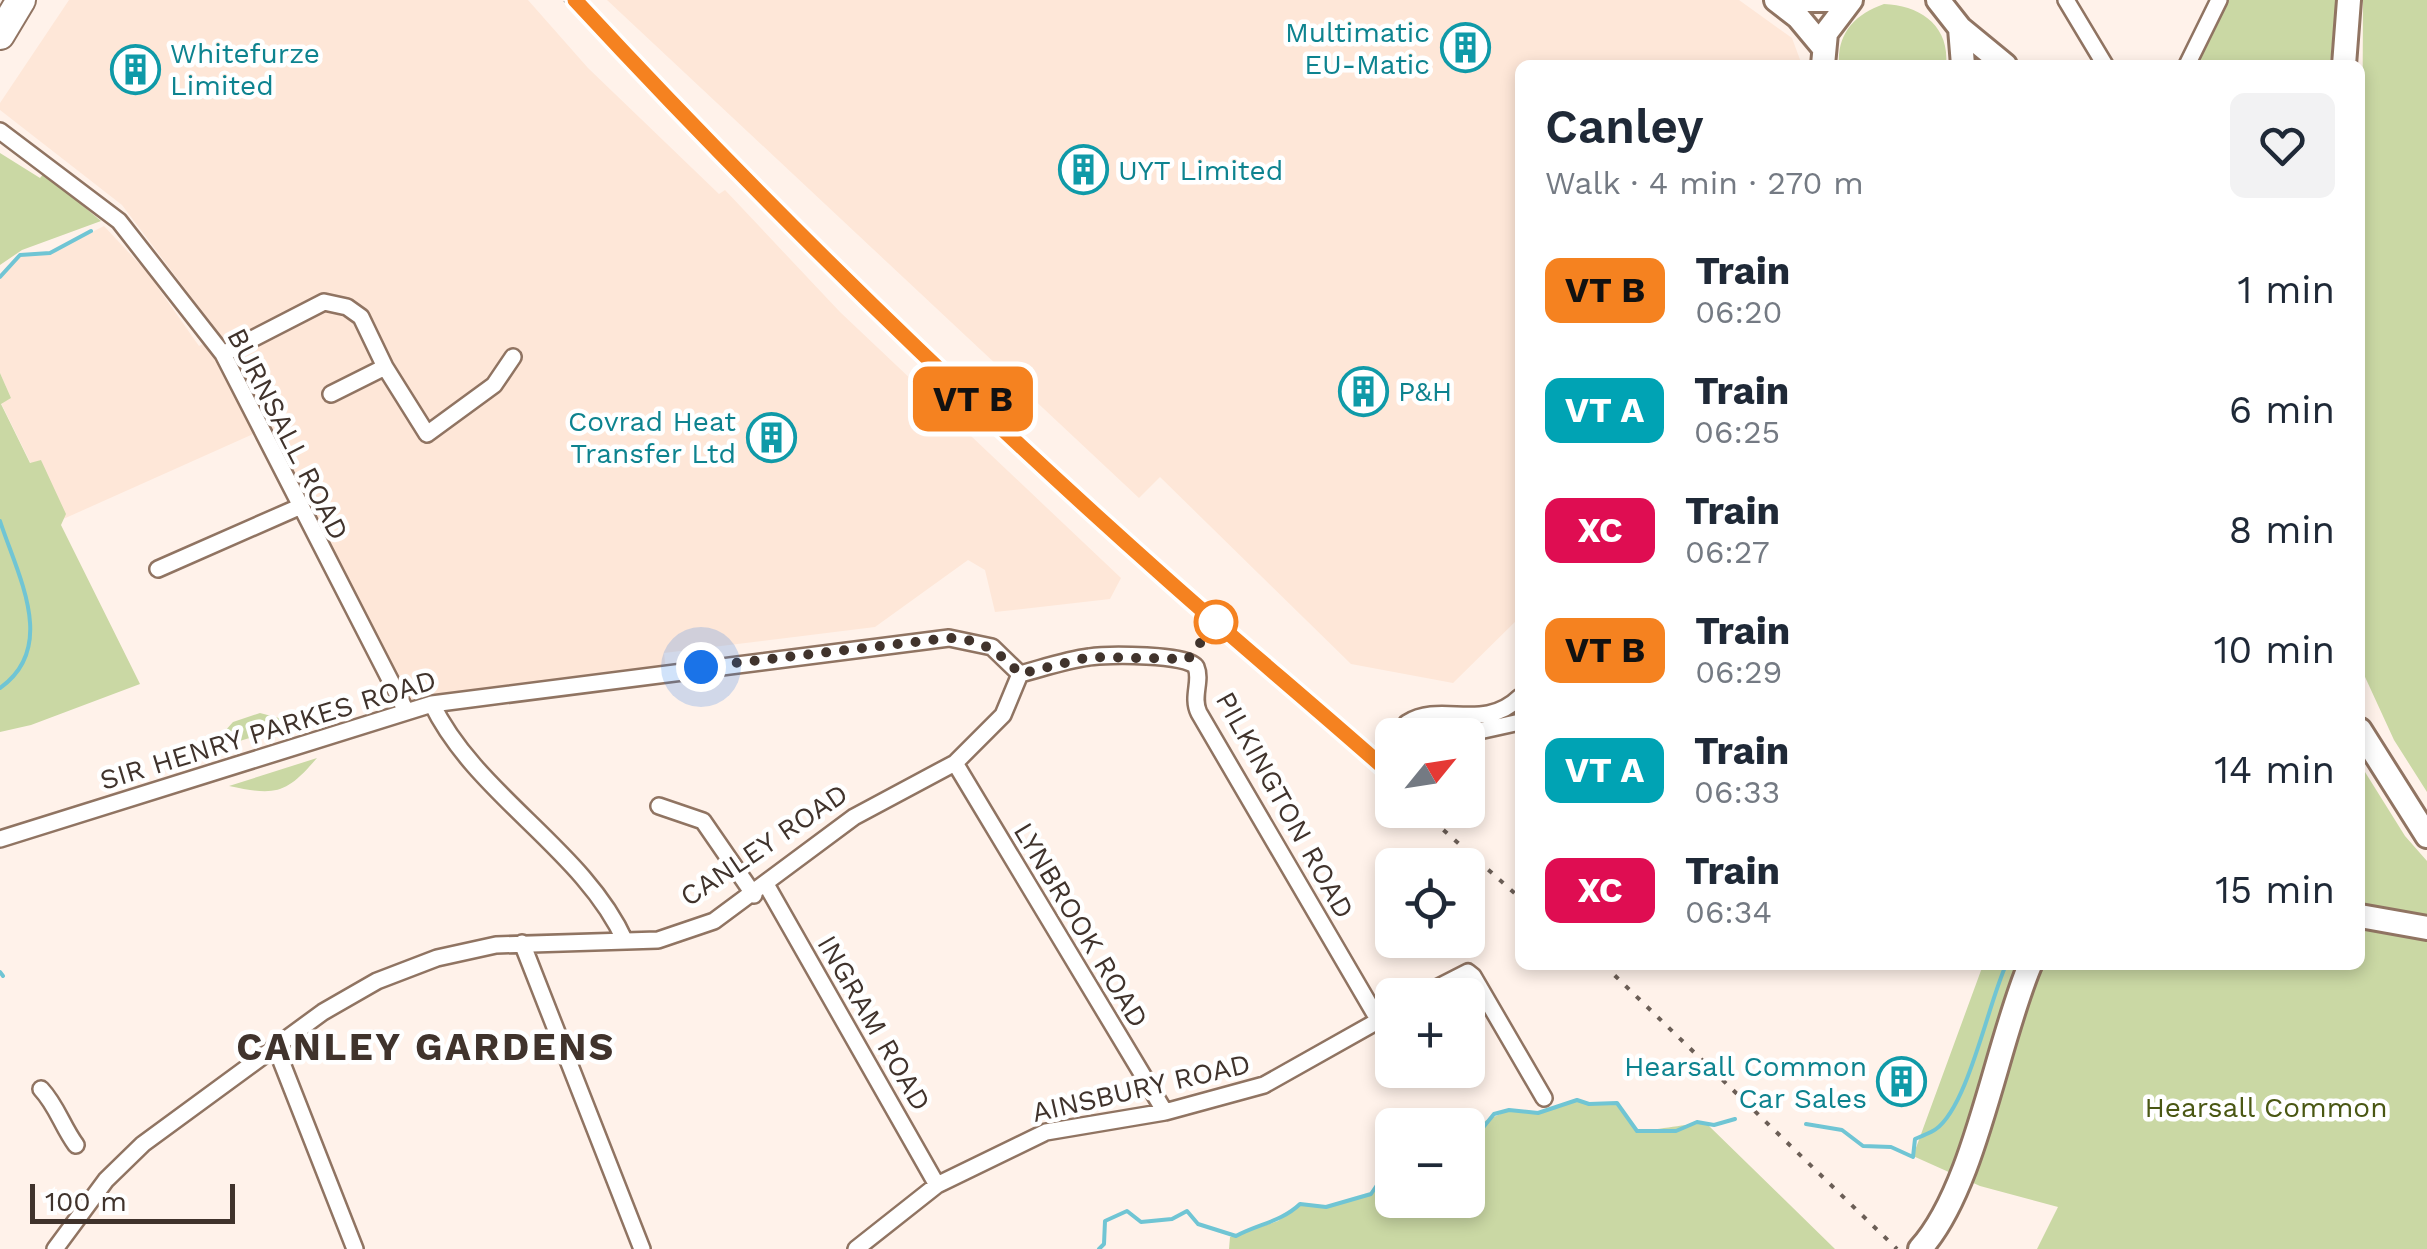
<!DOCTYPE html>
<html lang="en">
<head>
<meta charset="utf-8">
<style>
  :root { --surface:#fff; --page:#f2f2f3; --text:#1f2937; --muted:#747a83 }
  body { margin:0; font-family:"Work Sans",sans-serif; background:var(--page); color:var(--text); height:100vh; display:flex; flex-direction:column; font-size:38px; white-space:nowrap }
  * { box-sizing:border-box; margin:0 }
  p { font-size:32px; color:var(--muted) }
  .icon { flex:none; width:55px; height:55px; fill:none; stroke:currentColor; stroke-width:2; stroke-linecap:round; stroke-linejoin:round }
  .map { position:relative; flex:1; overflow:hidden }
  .details { position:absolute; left:1515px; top:60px; width:850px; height:910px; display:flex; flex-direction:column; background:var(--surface); border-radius:15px; box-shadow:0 5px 15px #0003 }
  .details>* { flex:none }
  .badge { padding:0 20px; border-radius:15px; font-size:35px; line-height:65px }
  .needle { width:65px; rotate:60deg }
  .controls { position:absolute; left:1375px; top:718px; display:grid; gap:20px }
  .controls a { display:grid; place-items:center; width:110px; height:110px; border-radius:15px; background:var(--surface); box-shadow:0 5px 15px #0003; font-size:50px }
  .scale { position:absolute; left:30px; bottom:25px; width:205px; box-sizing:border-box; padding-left:10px; border:5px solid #40332c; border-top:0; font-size:28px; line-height:35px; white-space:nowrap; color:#40332c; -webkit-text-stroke:8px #fff; paint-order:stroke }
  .you { position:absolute; width:50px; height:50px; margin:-25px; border:8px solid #fff; border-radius:50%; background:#1a73e8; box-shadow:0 0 0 15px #1a73e833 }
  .map>.badge { position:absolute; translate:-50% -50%; box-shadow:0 0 0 5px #fff }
  .round { display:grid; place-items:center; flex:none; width:105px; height:105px; border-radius:15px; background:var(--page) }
  .overview { display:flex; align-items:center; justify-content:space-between; height:170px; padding:0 30px }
  h1 { font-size:48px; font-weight:600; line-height:75px }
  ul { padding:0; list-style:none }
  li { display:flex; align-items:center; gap:30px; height:120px; padding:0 30px }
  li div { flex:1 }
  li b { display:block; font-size:38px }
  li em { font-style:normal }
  li .badge { min-width:110px; font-weight:700; text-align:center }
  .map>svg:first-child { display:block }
  .built { fill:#fee7d8 }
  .green { fill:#cad8a4 }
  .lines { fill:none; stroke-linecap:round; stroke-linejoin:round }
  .stream { stroke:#70c5d4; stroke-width:4 }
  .street-casing { stroke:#907462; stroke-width:20 }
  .secondary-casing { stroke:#907462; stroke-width:28 }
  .highway-casing { stroke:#907462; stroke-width:32 }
  .street { stroke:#fff; stroke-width:15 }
  .secondary { stroke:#fff; stroke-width:22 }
  .highway { stroke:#fff; stroke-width:28 }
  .rail { stroke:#6b5e56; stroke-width:4; stroke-dasharray:5 10; stroke-linecap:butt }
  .line-casing { stroke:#fff; stroke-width:22 }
  .line { stroke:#f58220; stroke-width:15 }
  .walk { stroke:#40332c; stroke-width:10; stroke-dasharray:0 18 }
  .stop-dot { fill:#fff; stroke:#f58220; stroke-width:5 }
  .labels { text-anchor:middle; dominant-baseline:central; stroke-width:9; stroke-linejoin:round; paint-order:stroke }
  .culture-label { font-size:28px; fill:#0d838f; stroke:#fff; text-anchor:end }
  .street-label { font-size:28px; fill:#40332c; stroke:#fff }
  .park-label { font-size:28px; fill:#4a5713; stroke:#fff }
  .district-label { font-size:38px; font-weight:bold; letter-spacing:2.5px; fill:#40332c; stroke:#fff }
</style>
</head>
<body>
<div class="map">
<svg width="2427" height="1249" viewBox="0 0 2427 1249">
  <rect width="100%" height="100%" fill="#fff2ea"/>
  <!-- built -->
  <path class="built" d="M69,0H528L588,68L719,194L725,190L840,312L1121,578L1110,599L995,612L985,570L968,560L875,627L664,653L666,671L406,711L260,431L61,520L41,460L31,464L1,403L11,398L0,373V277L20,255L50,253L104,226L147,272L199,346L219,334L122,205L0,110V103Z
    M607,0H1739L1792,38L1802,65H1520V617L1453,683L1351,664L1160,477L1139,498Z"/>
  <!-- green -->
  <path class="green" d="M2223,0H2336L2330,65H2191Z
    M2363,0H2427V792L2394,740L2360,666Z
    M1884,4C1920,5 1950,26 1946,65H1839C1837,33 1855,14 1884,4Z
    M0,153L40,178L44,173L101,221L22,250L0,265Z
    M0,373L11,398L1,404L30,463L41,460L66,514L61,525L140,684L31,725L0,732Z
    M260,713L298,723L207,751L233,722Z
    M317,758C286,794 276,796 229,786Z
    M2360,764L2405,836L2427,861V918L2360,906Z
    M2360,928L2427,939V1249H2037L2058,1207L1980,1186L1913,1156L1983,965H2360Z
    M1577,1100L1589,1104L1617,1103L1637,1131C1656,1131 1697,1121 1708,1125L1835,1249H1229L1230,1237L1278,1221L1300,1204L1326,1207L1370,1194L1392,1163V1200H1468V1146L1485,1121L1509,1110L1538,1113Z"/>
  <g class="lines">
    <!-- stream -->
    <path class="stream" d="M0,277L20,255L50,253L91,231
      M0,521C18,576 58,647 0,688
      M0,972L3,976
      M1806,1124L1842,1130L1863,1146L1891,1147L1913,1157L1915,1139C1921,1136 1931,1133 1936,1129C1968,1106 1988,1004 2006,965
      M1468,1146L1494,1114L1509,1110L1538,1113L1577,1100L1589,1104L1617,1103L1637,1131H1676L1697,1122L1714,1125L1735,1119
      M1099,1249L1104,1244L1105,1221L1127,1211L1141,1222L1172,1219L1187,1211L1198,1224L1236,1236C1258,1224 1281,1222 1300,1204L1326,1207L1371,1194L1392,1163"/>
    <defs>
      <path id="street" d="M2066,0L2105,65
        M2187,65L2219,0
        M0,131L119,221L223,354L406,711
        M223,354L324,302L347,307L361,317L385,367L427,434L494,385L513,357
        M331,394L385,367
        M158,569L299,507
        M1020,674C1043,668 1066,660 1089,657C1107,654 1189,654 1196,667C1202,681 1191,697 1199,713L1379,1021
        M432,704C476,795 584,850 625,941
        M1409,735L1407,723C1442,701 1483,733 1520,697
        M1461,735L1520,722
        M955,763L1165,1112
        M659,806L703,821L754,895
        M0,839L432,704L949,638L992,647L1020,674
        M767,886L937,1185
        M522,943L642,1249
        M1423,995L1468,972L1473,976L1544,1098
        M276,1048L355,1249
        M41,1089C57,1106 62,1126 76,1145
        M55,1249L106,1180L143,1144L323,1012L377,981L437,958L496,945L658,940L714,921L854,817L955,763L1003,715L1020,674
        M856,1249L937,1185L1046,1132L1165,1112L1264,1085L1392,1013"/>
      <path id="secondary" d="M1776,0L1798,17L1823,47
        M1802,0H1832
        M1938,0L1960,28L1963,65
        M1960,28L2005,65
        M1823,65L1826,33L1851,0
        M2344,65L2349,0
        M2360,730L2427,836
        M2360,916L2427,928
        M1920,1249C1975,1189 1996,1045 2030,965"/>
      <path id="highway" d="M0,35L21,0"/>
    </defs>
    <!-- street casing -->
    <use href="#street" class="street-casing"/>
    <!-- secondary casing -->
    <use href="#secondary" class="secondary-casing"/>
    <!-- highway casing -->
    <use href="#highway" class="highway-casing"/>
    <!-- street -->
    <use href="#street" class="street"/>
    <!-- secondary -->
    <use href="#secondary" class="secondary"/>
    <!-- highway -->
    <use href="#highway" class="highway"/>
    <!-- rail -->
    <path class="rail" d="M565,0C828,276 1105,536 1392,785
      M1421,810L1520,898
      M1604,965L1897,1249"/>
  </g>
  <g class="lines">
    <defs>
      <path id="line" d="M575,0C763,203 963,398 1170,582C1243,647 1319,710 1392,775"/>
    </defs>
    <!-- line casing -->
    <use href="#line" class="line-casing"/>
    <!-- line -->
    <use href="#line" class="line"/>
    <!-- walk -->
    <path class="walk" d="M701,667L949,638C981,639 998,651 1020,674L1089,657L1188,659L1216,622"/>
  </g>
  <!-- icons -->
  <defs>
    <symbol id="building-ring" viewBox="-11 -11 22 22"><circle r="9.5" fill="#fff" stroke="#0f9aa8" stroke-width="1.5"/><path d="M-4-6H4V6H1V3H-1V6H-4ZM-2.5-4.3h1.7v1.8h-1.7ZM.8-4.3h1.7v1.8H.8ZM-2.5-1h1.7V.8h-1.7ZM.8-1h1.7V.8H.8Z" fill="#0f9aa8"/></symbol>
  </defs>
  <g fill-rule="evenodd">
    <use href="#building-ring" x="1438" y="20" width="55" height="55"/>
    <use href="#building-ring" x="108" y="42" width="55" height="55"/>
    <use href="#building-ring" x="1056" y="142" width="55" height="55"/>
    <use href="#building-ring" x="1336" y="364" width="55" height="55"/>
    <use href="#building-ring" x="744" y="410" width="55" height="55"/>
    <use href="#building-ring" x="1874" y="1054" width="55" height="55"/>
  </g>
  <!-- markers -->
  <circle class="stop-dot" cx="1216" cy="622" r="20"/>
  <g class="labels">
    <!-- culture labels -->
    <g class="culture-label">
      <text x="1430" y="32">Multimatic<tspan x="1430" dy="32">EU-Matic</tspan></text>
      <text x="170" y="53" text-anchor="start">Whitefurze<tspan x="170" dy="32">Limited</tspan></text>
      <text x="1118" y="170" text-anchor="start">UYT Limited</text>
      <text x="1398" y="391" text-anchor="start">P&amp;H</text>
      <text x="736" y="421">Covrad Heat<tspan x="736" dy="32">Transfer Ltd</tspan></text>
      <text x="1867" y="1066">Hearsall Common<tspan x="1867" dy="32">Car Sales</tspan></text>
    </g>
    <!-- street labels -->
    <g class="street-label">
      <text transform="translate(288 434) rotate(63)">BURNSALL ROAD</text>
      <text transform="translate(268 730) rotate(-17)">SIR HENRY PARKES ROAD</text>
      <text transform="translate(1285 805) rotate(61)">PILKINGTON ROAD</text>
      <text transform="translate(764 845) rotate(-34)">CANLEY ROAD</text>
      <text transform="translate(1081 925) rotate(59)">LYNBROOK ROAD</text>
      <text transform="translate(874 1023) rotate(60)">INGRAM ROAD</text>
      <text transform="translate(1141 1088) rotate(-13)">AINSBURY ROAD</text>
    </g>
    <!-- park labels -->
    <g class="park-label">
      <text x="2266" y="1107">Hearsall Common</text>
    </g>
    <!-- district labels -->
    <g class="district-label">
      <text x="426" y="1047">CANLEY GARDENS</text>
    </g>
  </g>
</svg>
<div class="controls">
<a><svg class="needle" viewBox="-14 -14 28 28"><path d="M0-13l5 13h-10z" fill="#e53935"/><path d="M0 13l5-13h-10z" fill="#747a83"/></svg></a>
<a><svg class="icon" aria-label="locate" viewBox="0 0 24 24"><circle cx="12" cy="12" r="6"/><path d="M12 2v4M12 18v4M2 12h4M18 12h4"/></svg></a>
<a>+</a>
<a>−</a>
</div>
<div class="scale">100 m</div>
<div class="you" style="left:701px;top:667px"></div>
<b class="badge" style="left:973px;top:399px;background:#f58220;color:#111">VT B</b>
<section class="details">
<div class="overview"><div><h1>Canley</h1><p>Walk · 4 min · 270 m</p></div><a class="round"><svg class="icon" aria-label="heart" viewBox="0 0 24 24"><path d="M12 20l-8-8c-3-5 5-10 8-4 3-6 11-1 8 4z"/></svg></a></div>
<ul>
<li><span class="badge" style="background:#f58220;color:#111">VT B</span><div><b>Train</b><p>06:20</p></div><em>1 min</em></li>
<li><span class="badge" style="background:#00a3b4;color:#fff">VT A</span><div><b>Train</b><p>06:25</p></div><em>6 min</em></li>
<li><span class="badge" style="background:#df0d52;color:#fff">XC</span><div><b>Train</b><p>06:27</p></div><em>8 min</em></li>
<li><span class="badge" style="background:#f58220;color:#111">VT B</span><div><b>Train</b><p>06:29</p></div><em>10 min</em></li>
<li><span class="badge" style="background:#00a3b4;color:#fff">VT A</span><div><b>Train</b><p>06:33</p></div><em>14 min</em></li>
<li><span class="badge" style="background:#df0d52;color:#fff">XC</span><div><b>Train</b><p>06:34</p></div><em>15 min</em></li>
</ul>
</section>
</div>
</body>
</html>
